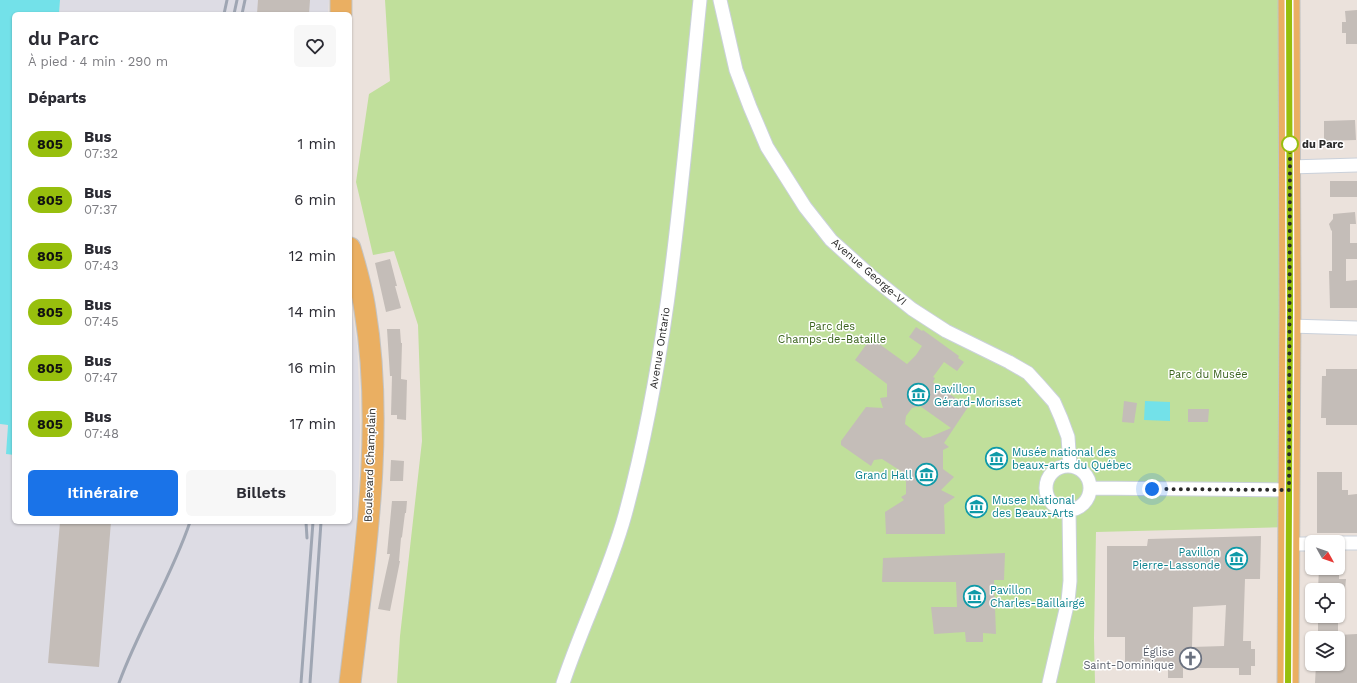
<!DOCTYPE html>
<html lang="fr">
<head>
<meta charset="utf-8">
<style>
  :root { --surface:#fff; --page:#f7f7f7; --text:#2b2b33; --muted:#7c7c81; --accent:#1a73e8 }
  body { margin:0; font-family:"Work Sans",sans-serif; background:var(--page); color:var(--text); height:100vh; display:flex; flex-direction:column; font-size:15px; white-space:nowrap }
  * { box-sizing:border-box; margin:0 }
  p { font-size:13px; color:var(--muted) }
  .icon { flex:none; width:22px; height:22px; fill:none; stroke:currentColor; stroke-width:2; stroke-linecap:round; stroke-linejoin:round }
  .map { position:relative; flex:1; overflow:hidden }
  .sheet { position:absolute; left:12px; top:12px; width:340px; height:512px; display:flex; flex-direction:column; background:var(--surface); border-radius:6px; box-shadow:0 1px 3px #0004 }
  .sheet>* { flex:none }
  .badge { padding:0 8px; border-radius:13px; font-size:14px; line-height:26px }
  .needle { width:26px; rotate:130deg }
  .tools { position:absolute; left:1305px; top:535px; display:grid; gap:8px }
  .tools a { display:grid; place-items:center; width:40px; height:40px; border-radius:6px; background:var(--surface); box-shadow:0 1px 3px #0004; font-size:20px }
  .you { position:absolute; width:20px; height:20px; margin:-10px; border:3px solid #fff; border-radius:50%; background:#1a73e8; box-shadow:0 0 0 6px #1a73e833 }
  .map>.badge { position:absolute; translate:-50% -50%; box-shadow:0 0 0 2px #fff }
  h2 { padding:0 16px; font-size:15px; line-height:36px }
  .round { display:grid; place-items:center; flex:none; width:42px; height:42px; border-radius:6px; background:var(--page) }
  .summary { display:flex; align-items:center; justify-content:space-between; height:68px; padding:0 16px }
  h1 { font-size:19px; font-weight:600; line-height:30px }
  .primary-button { display:flex; gap:8px; margin-top:auto; padding:8px 16px }
  .primary-button a { flex:1; height:46px; border-radius:6px; background:var(--accent); color:#fff; font-size:16px; font-weight:600; line-height:46px; text-align:center }
  .primary-button a+a { background:var(--page); color:var(--text) }
  ul { padding:0; list-style:none }
  li { display:flex; align-items:center; gap:12px; height:56px; padding:0 16px }
  li div { flex:1 }
  li b { display:block; font-size:15px }
  li em { font-style:normal }
  li .badge { min-width:44px; font-weight:700; text-align:center }
  .map>svg:first-child { display:block }
  .industrial { fill:#dddce4 }
  .green { fill:#c0df9b }
  .water { fill:#73e1e9 }
  .building { fill:#c4bdb8; fill-rule:evenodd }
  .lines { fill:none; stroke-linecap:round; stroke-linejoin:round }
  .street-casing { stroke:#cad1db; stroke-width:15 }
  .primary-casing { stroke:#c3c3c3; stroke-width:23 }
  .street { stroke:#fff; stroke-width:13 }
  .primary { stroke:#eaaf62; stroke-width:21 }
  .rail { stroke:#9fa6b3; stroke-width:3 }
  .line-casing { stroke:#fff; stroke-width:9 }
  .line { stroke:#97bf0d; stroke-width:6 }
  .walk { stroke:#2a2a2a; stroke-width:4; stroke-dasharray:0 7.2 }
  .stop-dot { fill:#fff; stroke:#97bf0d; stroke-width:2 }
  .labels { text-anchor:middle; dominant-baseline:central; stroke-width:3; stroke-linejoin:round; paint-order:stroke }
  .stop-label { font-size:11px; font-weight:bold; fill:#2a2a2a; stroke:#fff; text-anchor:start }
  .street-label { font-size:11px; fill:#2a2a2a; stroke:#fff }
  .park-label { font-size:11px; fill:#3a631d; stroke:#fff }
  .culture-label { font-size:11px; fill:#0d838f; stroke:#fff; text-anchor:start }
  .worship-label { font-size:11px; fill:#5b616d; stroke:#fff; text-anchor:end }
</style>
</head>
<body>
<div class="map">
<svg width="1357" height="683" viewBox="0 0 1357 683">
  <rect width="100%" height="100%" fill="#ebe2dc"/>
  <!-- industrial -->
  <path class="industrial" d="M60,0H329L328,14H59Z
    M350,300L357,345L359,386L360,429L359,475L355,533L339,683H0V424L8,425L6,454L14,455V522H350Z"/>
  <!-- green -->
  <path class="green" d="M385,0H1290L1289,527L1096,532L1094,638L1095,683H397L400,636L422,441L418,325L394,251L373,255L356,182L369,94L390,81Z"/>
  <!-- water -->
  <path class="water" d="M0,0H60L59,14H14V455L6,454L8,425L0,424Z
    M1145,401L1170,402V421L1144,420Z"/>
  <!-- building -->
  <path class="building" d="M258,0H310L309,14H257Z
    M1357,10V44H1346V33H1342V22H1346L1345,11Z
    M1355,120L1356,140L1324,141V121Z
    M1330,181H1357V197H1330Z
    M1355,212L1356,224H1350V243H1357V259H1346V281L1357,280V308H1330L1329,271H1332V231L1331,230L1329,224L1333,219V214Z
    M390,259L397,286H395L401,308L386,312L375,263Z
    M916,327L922,331L923,330L959,356L958,358L964,362L957,371L944,362L933,377L935,378L933,382L968,407L944,443L949,447L943,450V469L954,477L941,490L955,497L944,505L945,534H886L885,512L904,500L901,497L906,494V481L900,478L904,473L882,459L874,460L871,466L841,445V441L866,407L883,408L880,398L887,397V384L855,360L871,338L907,364L916,355L922,346L909,337ZM920,406L951,428L930,437L923,438L905,424L906,416L912,408Z
    M387,329H400L401,343H402L401,379L407,380L406,420L397,419V415H391L392,376H390Z
    M1326,369H1357V425H1326V418H1321L1322,376H1326Z
    M1124,401L1137,403L1134,423L1122,422Z
    M1188,409H1209L1208,422H1188Z
    M391,460L404,461L403,481H390Z
    M1317,472H1342V490H1348V495L1357,494V533H1317Z
    M392,501H407L406,513H405L402,537L401,538L399,561H400L390,611L378,609L390,554H387Z
    M60,522H111L99,667L48,663Z
    M1261,536L1260,579H1245L1243,641H1251V649H1255V666H1251V675H1239V668H1183V678H1168V669H1125V637H1107V546H1147L1148,539ZM1226,605L1224,646L1192,647L1193,607Z
    M1005,553L1004,580H994L996,634L983,633V642H966L965,632L934,634L931,607H957L956,582H882L883,558Z
    M1319,568H1339V579H1346L1345,590H1318Z
    M1318,616H1338V638H1318Z
    M1357,634V683H1315L1316,664H1338V635Z"/>
  <g class="lines">
    <defs>
      <path id="street" d="M720,0L736,70L750,107L767,147L805,207L831,240L872,277L912,309L946,331L1009,362L1028,373L1039,385L1054,402L1061,418L1068,437L1070,465
        M1290,167L1357,165
        M1290,326L1357,328
        M1046 488a22 22 0 1 1 44 0a22 22 0 1 1-44 0Z
        M1090,488L1289,490
        M1338,543H1357
        M1290,544H1312
        M563,683C582,626 609,573 625,515C671,346 682,173 700,0
        M1049,683L1068,601L1070,581L1069,510"/>
      <path id="primary" d="M341,14V0
        M350,248C356,268 362,289 365,310C385,431 364,562 350,683
        M1288,683L1290,310L1289,0"/>
    </defs>
    <!-- street casing -->
    <use href="#street" class="street-casing"/>
    <!-- primary casing -->
    <use href="#primary" class="primary-casing"/>
    <!-- street -->
    <use href="#street" class="street"/>
    <!-- primary -->
    <use href="#primary" class="primary"/>
    <!-- rail -->
    <path class="rail" d="M224,14L227,0
      M234,14L237,0
      M242,14L245,0
      M306,522L307,538
      M119,683C139,628 171,578 190,522
      M301,683L313,522
      M310,683L321,522"/>
  </g>
  <g class="lines">
    <defs>
      <path id="line" d="M1288,683L1290,310L1289,0"/>
    </defs>
    <!-- line casing -->
    <use href="#line" class="line-casing"/>
    <!-- line -->
    <use href="#line" class="line"/>
    <!-- walk -->
    <path class="walk" d="M1152,489L1289,490L1290,144"/>
  </g>
  <!-- icons -->
  <defs>
    <symbol id="museum-ring" viewBox="-11 -11 22 22"><circle r="9.5" fill="#fff" stroke="#0f9aa8" stroke-width="1.5"/><path d="M0-6L6-3V-2H-6V-3ZM-5-1h2V3h-2ZM-1-1h2V3h-2ZM3-1h2V3H3ZM-6 4H6V6H-6Z" fill="#0f9aa8"/></symbol>
    <symbol id="church-ring" viewBox="-11 -11 22 22"><circle r="9.5" fill="#fff" stroke="#6b7280" stroke-width="1.5"/><path d="M-1.2-6h2.4v3.5h3.3v2.4h-3.3V6h-2.4V-.1h-3.3v-2.4h3.3Z" fill="#6b7280"/></symbol>
  </defs>
  <g fill-rule="evenodd">
    <use href="#museum-ring" x="906" y="382" width="25" height="25"/>
    <use href="#museum-ring" x="984" y="446" width="25" height="25"/>
    <use href="#museum-ring" x="914" y="462" width="25" height="25"/>
    <use href="#museum-ring" x="964" y="494" width="25" height="25"/>
    <use href="#museum-ring" x="1224" y="546" width="25" height="25"/>
    <use href="#museum-ring" x="962" y="584" width="25" height="25"/>
    <use href="#church-ring" x="1178" y="646" width="25" height="25"/>
  </g>
  <!-- markers -->
  <circle class="stop-dot" cx="1290" cy="144" r="8"/>
  <g class="labels">
    <!-- stop labels -->
    <g class="stop-label">
      <text x="1302" y="144">du Parc</text>
    </g>
    <!-- street labels -->
    <g class="street-label">
      <text transform="translate(869 272) rotate(41)">Avenue George-VI</text>
      <text transform="translate(660 348) rotate(-81)">Avenue Ontario</text>
      <text transform="translate(370 465) rotate(-88)">Boulevard Champlain</text>
    </g>
    <!-- park labels -->
    <g class="park-label">
      <text x="832" y="326">Parc des<tspan x="832" dy="13">Champs-de-Bataille</tspan></text>
      <text x="1208" y="374">Parc du Musée</text>
    </g>
    <!-- culture labels -->
    <g class="culture-label">
      <text x="934" y="389">Pavillon<tspan x="934" dy="13">Gérard-Morisset</tspan></text>
      <text x="1012" y="452">Musée national des<tspan x="1012" dy="13">beaux-arts du Québec</tspan></text>
      <text x="912" y="475" text-anchor="end">Grand Hall</text>
      <text x="992" y="500">Musee National<tspan x="992" dy="13">des Beaux-Arts</tspan></text>
      <text x="1220" y="552" text-anchor="end">Pavillon<tspan x="1220" dy="13">Pierre-Lassonde</tspan></text>
      <text x="990" y="590">Pavillon<tspan x="990" dy="13">Charles-Baillairgé</tspan></text>
    </g>
    <!-- worship labels -->
    <g class="worship-label">
      <text x="1174" y="652">Église<tspan x="1174" dy="13">Saint-Dominique</tspan></text>
    </g>
  </g>
</svg>
<div class="tools">
<a><svg class="needle" viewBox="-14 -14 28 28"><path d="M0-13l5 13h-10z" fill="#e53935"/><path d="M0 13l5-13h-10z" fill="#7c7c81"/></svg></a>
<a><svg class="icon" aria-label="locate" viewBox="0 0 24 24"><circle cx="12" cy="12" r="6"/><path d="M12 2v4M12 18v4M2 12h4M18 12h4"/></svg></a>
<a><svg class="icon" aria-label="layers" viewBox="0 0 24 24"><path d="M12 4l9 5-9 5-9-5zM3 14l9 5 9-5"/></svg></a>
</div>
<div class="you" style="left:1152px;top:489px"></div>
<section class="sheet">
<div class="summary"><div><h1>du Parc</h1><p>À pied · 4 min · 290 m</p></div><a class="round"><svg class="icon" aria-label="heart" viewBox="0 0 24 24"><path d="M12 20l-8-8c-3-5 5-10 8-4 3-6 11-1 8 4z"/></svg></a></div>
<h2>Départs</h2>
<ul>
<li><span class="badge" style="background:#97bf0d;color:#111">805</span><div><b>Bus</b><p>07:32</p></div><em>1 min</em></li>
<li><span class="badge" style="background:#97bf0d;color:#111">805</span><div><b>Bus</b><p>07:37</p></div><em>6 min</em></li>
<li><span class="badge" style="background:#97bf0d;color:#111">805</span><div><b>Bus</b><p>07:43</p></div><em>12 min</em></li>
<li><span class="badge" style="background:#97bf0d;color:#111">805</span><div><b>Bus</b><p>07:45</p></div><em>14 min</em></li>
<li><span class="badge" style="background:#97bf0d;color:#111">805</span><div><b>Bus</b><p>07:47</p></div><em>16 min</em></li>
<li><span class="badge" style="background:#97bf0d;color:#111">805</span><div><b>Bus</b><p>07:48</p></div><em>17 min</em></li>
</ul>
<div class="primary-button"><a>Itinéraire</a><a>Billets</a></div>
</section>
</div>
</body>
</html>
